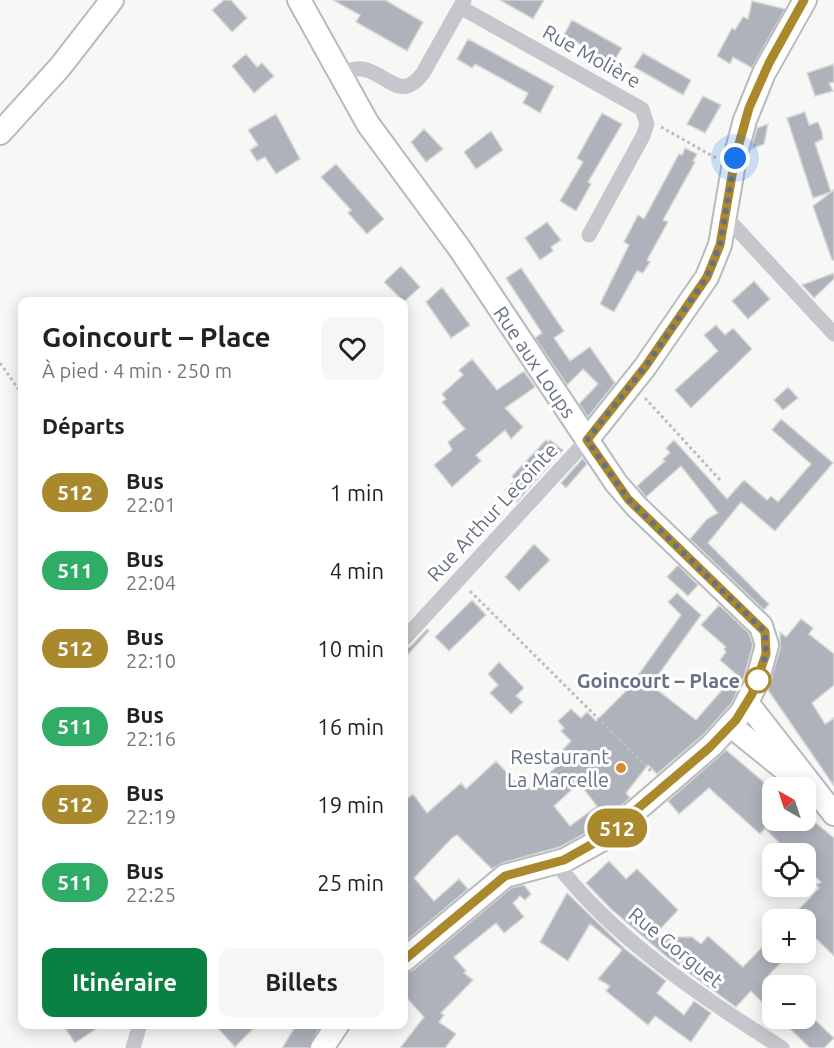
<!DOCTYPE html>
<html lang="fr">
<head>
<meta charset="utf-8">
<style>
  :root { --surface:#fff; --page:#f6f6f6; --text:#222; --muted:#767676; --accent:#0b8043 }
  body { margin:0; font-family:Ubuntu,sans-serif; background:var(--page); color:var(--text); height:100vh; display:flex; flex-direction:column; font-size:22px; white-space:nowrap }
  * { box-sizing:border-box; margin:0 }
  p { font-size:20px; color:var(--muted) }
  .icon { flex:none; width:33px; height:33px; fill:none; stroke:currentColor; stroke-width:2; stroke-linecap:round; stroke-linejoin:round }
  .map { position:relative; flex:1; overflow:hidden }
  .side { position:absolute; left:18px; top:297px; width:390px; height:732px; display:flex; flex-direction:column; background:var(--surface); border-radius:12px; box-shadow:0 3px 15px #0003 }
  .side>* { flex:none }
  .badge { padding:0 12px; border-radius:20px; font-size:21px; line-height:39px }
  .needle { width:39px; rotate:321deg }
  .tools { position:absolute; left:762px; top:777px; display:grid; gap:12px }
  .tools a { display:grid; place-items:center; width:54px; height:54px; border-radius:12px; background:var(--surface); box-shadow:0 3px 15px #0003; font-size:30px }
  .you { position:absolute; width:30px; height:30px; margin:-15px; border:4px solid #fff; border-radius:50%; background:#1a73e8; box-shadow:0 0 0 9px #1a73e833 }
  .map>.badge { position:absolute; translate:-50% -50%; box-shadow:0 0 0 3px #fff }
  h2 { padding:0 24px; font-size:22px; line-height:54px }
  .round { display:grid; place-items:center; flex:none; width:63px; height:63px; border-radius:12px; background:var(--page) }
  .head { display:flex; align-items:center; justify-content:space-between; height:102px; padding:0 24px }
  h1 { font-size:28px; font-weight:600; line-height:45px }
  .button { display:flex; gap:12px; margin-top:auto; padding:12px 24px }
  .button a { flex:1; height:69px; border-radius:12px; background:var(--accent); color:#fff; font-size:24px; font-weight:600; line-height:69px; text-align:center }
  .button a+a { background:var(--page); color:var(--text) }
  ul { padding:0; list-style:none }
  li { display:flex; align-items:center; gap:18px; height:78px; padding:0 24px }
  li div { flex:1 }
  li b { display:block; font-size:22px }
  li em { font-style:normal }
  li .badge { min-width:66px; font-weight:700; text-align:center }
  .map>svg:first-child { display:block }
  .building { fill:#aeb2bb; stroke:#d8d9d7; stroke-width:1.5; fill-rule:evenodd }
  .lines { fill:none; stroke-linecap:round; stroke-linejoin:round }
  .secondary-casing { stroke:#b8bac0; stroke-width:26 }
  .path { stroke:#bdbec1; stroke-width:3; stroke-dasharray:3 3; stroke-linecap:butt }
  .street { stroke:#c5c7cc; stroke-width:15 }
  .secondary { stroke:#fff; stroke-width:22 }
  .line-casing { stroke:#fff; stroke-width:14 }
  .line { stroke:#aa892c; stroke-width:9 }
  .walk { stroke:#677085; stroke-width:6; stroke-dasharray:0 10.8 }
  .stop-dot { fill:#fff; stroke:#aa892c; stroke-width:3 }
  .poi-dot { fill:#dd872e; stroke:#fff; stroke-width:2 }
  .labels { text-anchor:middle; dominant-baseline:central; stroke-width:6; stroke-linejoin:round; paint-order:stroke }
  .street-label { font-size:20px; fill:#677085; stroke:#fff }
  .stop-label { font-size:20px; font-weight:bold; fill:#677085; stroke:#fff; text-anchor:end }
  .poi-label { font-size:20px; fill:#677085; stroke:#fff; text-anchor:end }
</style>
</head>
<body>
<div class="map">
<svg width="834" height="1048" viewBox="0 0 834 1048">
  <rect width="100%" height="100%" fill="#f7f7f5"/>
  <!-- building -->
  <path class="building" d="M224,0H231L247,18L232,32L212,10Z
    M333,0H385L423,22L407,51L356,22L360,15Z
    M500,0H544L533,19Z
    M752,1L785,9L752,68L733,57L730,64L717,56L732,28L735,30L743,17L748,19Z
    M572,20L622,48L613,63L564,35Z
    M468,39L554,86L540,113L523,103L528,93L475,64L472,68L457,59Z
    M643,53L691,80L683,95L634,67Z
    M246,54L257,67L262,63L274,76L254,93L232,66Z
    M834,64V82L829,83L833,91L815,96L807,73Z
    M703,96L721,105L705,133L687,124Z
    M805,112L809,125L818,122L822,132L823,139L815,143L831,192L813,198L787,118Z
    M602,113L622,124L588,182L591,184L576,211L560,201L583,162L577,158Z
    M276,114L300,159L276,174L265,157L257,161L250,150L258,145L248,130Z
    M768,124L764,144L751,149L757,128Z
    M424,129L443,149L426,162L411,142Z
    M491,131L503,150L476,169L464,152Z
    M685,148L697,154L693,161L695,162L663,220L668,222L647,260L650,262L643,273L637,271L614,312L600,304L629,245L624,242L638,215L644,219L679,154L682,155Z
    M336,164L384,219L367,234L348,213L351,210L321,177Z
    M834,190V260H832L813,206Z
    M547,222L561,240L551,247L553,251L540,260L525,238Z
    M401,266L420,287L404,302L384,282Z
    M521,268L564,331L554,338L570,361L590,347L615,383L588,417L579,404L598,384L583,369L567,385L535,338L542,333L506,278Z
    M834,273V279L814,298L802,285Z
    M754,281L770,299L748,319L732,301Z
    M442,287L470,325L451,338L426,302Z
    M716,325L725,335L733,328L752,349L691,408L675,390L718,351L704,335Z
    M472,359L497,390L524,371L535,387L505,408L523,427L511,439L505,430L476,455L481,461L452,487L434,465L452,450L448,442L465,429L442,402L446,399L442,394L463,375L459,370Z
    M788,387L798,398L783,410L774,400Z
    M781,419L833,463L775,531L741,502L708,543L769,604L764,610L690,539L707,519L718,513L681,466L646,497L637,486L665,461L663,459L670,453L666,448L674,440L727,499L744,480L767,500L771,496L778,502L811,464L772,430Z
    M546,440L548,442L550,440L563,450L517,502L505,490L515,480L512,476Z
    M583,458L587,464L566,488L561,483Z
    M534,544L550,560L519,591L505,577Z
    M678,565L698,585L688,596L667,577Z
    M677,593L701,615L651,685L696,720L736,674L720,660L726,652L724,649L726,647L701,625L719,605L749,633L753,645L744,677L731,704L703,735L657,774L648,765L626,793L630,798L595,828L560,847L502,863L492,869L457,835L452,838L414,878L434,901L459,879L468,889L404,943V801L413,794L427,813L461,783L466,789L496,761L519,786L523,782L531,790L557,766L552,761L571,741L561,731L564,728L558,721L571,709L581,718L587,712L596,721L629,688L681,615L668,602ZM579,783L597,806L570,826L554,806Z
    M472,600L486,615L449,651L435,637Z
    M801,619L813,628L809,634L834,654V685L812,703L825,724L834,718V786L768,690L780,649V632L786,637Z
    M427,629L429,631L404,659V649L411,646Z
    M499,662L524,688L516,696L523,702L511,714L490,693L498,685L488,674Z
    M726,750L772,789V820H812L834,838V956L806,929V920H789L819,888L816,885L821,882L806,868V854H790L765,828L760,834L709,788L679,814L668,801Z
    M609,861L626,879L637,869L678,910L653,937H692L701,944L708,936L743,967L772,937V952H791L765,979L772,986V1012L751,991L736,1007L667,957L611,909L586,883Z
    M524,885L531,894L525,900L520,896L513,903L524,917L504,933L496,923L454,957L466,971L464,973L473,980L441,1013L444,1015L439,1022L456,1034L445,1048H400L424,1017L404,995V973L413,970L511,888Z
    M567,893L625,949L666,981L657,993L684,1015L694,1001L711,1013L691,1042L655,1016L648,1025L606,991L610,986L598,979L622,950L590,924L568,961L540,942Z
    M779,1018H813L834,1038L824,1048H810Z
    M62,1024H103L75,1043Z
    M214,1024H258L235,1047Z
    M297,1024H321L309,1048H282Z"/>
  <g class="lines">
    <defs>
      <path id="secondary" d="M299,0L368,124L460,249L616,483L636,506L761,626L767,645L757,682L742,712L712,745L603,839L565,860L505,876L404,960
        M0,133L60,67L112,0
        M587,440L645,367L707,277L720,245L735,157L745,120L764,73L805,0
        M748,704L834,814
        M731,726L793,776
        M322,1048L338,1024"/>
    </defs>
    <!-- secondary casing -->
    <use href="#secondary" class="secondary-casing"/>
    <!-- path -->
    <path class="path" d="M661,127L716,158
      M0,363L22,394
      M645,398L721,481
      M470,591L653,773"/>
    <!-- street -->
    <path class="street" d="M460,7L642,109L647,124L643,136L589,235
      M339,76C346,72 353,68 362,69C386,72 400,104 423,73L464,0
      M725,216L834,334
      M404,639L587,440
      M556,863C613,938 703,998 782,1048
      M133,1048L140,1024"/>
    <!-- secondary -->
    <use href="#secondary" class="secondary"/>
  </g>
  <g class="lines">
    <defs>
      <path id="line" d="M404,960L505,876L564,860L603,838L709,748L736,720L752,694L766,654L765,632L628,499L587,440L645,367L707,277L720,245L735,158L749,108L769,63L804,0"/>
    </defs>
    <!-- line casing -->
    <use href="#line" class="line-casing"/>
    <!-- line -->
    <use href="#line" class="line"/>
    <!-- walk -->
    <path class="walk" d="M735,158L720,245L707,277L645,367L587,440L628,499L765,632L766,654L757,682L758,680"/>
  </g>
  <!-- markers -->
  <circle class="stop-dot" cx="758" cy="680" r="12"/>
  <circle class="poi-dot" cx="621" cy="768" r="6"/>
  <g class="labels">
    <!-- street labels -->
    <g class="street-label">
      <text transform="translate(592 56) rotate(29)">Rue Molière</text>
      <text transform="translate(535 362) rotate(56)">Rue aux Loups</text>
      <text transform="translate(492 512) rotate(-47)">Rue Arthur Lecointe</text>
      <text transform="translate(676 947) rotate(39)">Rue Gorguet</text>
    </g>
    <!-- stop labels -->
    <g class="stop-label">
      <text x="740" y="680">Goincourt – Place</text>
    </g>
    <!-- poi labels -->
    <g class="poi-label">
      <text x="609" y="756">Restaurant<tspan x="609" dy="23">La Marcelle</tspan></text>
    </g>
  </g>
</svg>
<div class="tools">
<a><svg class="needle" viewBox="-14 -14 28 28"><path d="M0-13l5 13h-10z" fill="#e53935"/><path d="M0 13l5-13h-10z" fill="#767676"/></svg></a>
<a><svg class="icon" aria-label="locate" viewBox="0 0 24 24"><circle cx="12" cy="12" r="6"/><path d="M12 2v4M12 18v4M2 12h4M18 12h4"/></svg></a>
<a>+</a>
<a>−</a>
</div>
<div class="you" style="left:735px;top:158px"></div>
<b class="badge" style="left:617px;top:828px;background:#aa892c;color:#fff">512</b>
<section class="side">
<div class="head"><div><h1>Goincourt – Place</h1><p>À pied · 4 min · 250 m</p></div><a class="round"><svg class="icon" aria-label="heart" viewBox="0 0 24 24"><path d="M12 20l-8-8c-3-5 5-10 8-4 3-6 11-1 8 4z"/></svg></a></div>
<h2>Départs</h2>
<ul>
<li><span class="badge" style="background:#aa892c;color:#fff">512</span><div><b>Bus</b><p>22:01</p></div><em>1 min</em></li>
<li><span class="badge" style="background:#2fac66;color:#fff">511</span><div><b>Bus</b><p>22:04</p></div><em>4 min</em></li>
<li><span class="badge" style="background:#aa892c;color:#fff">512</span><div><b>Bus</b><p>22:10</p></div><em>10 min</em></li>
<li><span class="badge" style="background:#2fac66;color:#fff">511</span><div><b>Bus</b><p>22:16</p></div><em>16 min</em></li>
<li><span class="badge" style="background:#aa892c;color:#fff">512</span><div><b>Bus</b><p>22:19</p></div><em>19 min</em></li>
<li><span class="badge" style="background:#2fac66;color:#fff">511</span><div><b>Bus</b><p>22:25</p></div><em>25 min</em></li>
</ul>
<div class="button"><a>Itinéraire</a><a>Billets</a></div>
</section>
</div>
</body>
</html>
